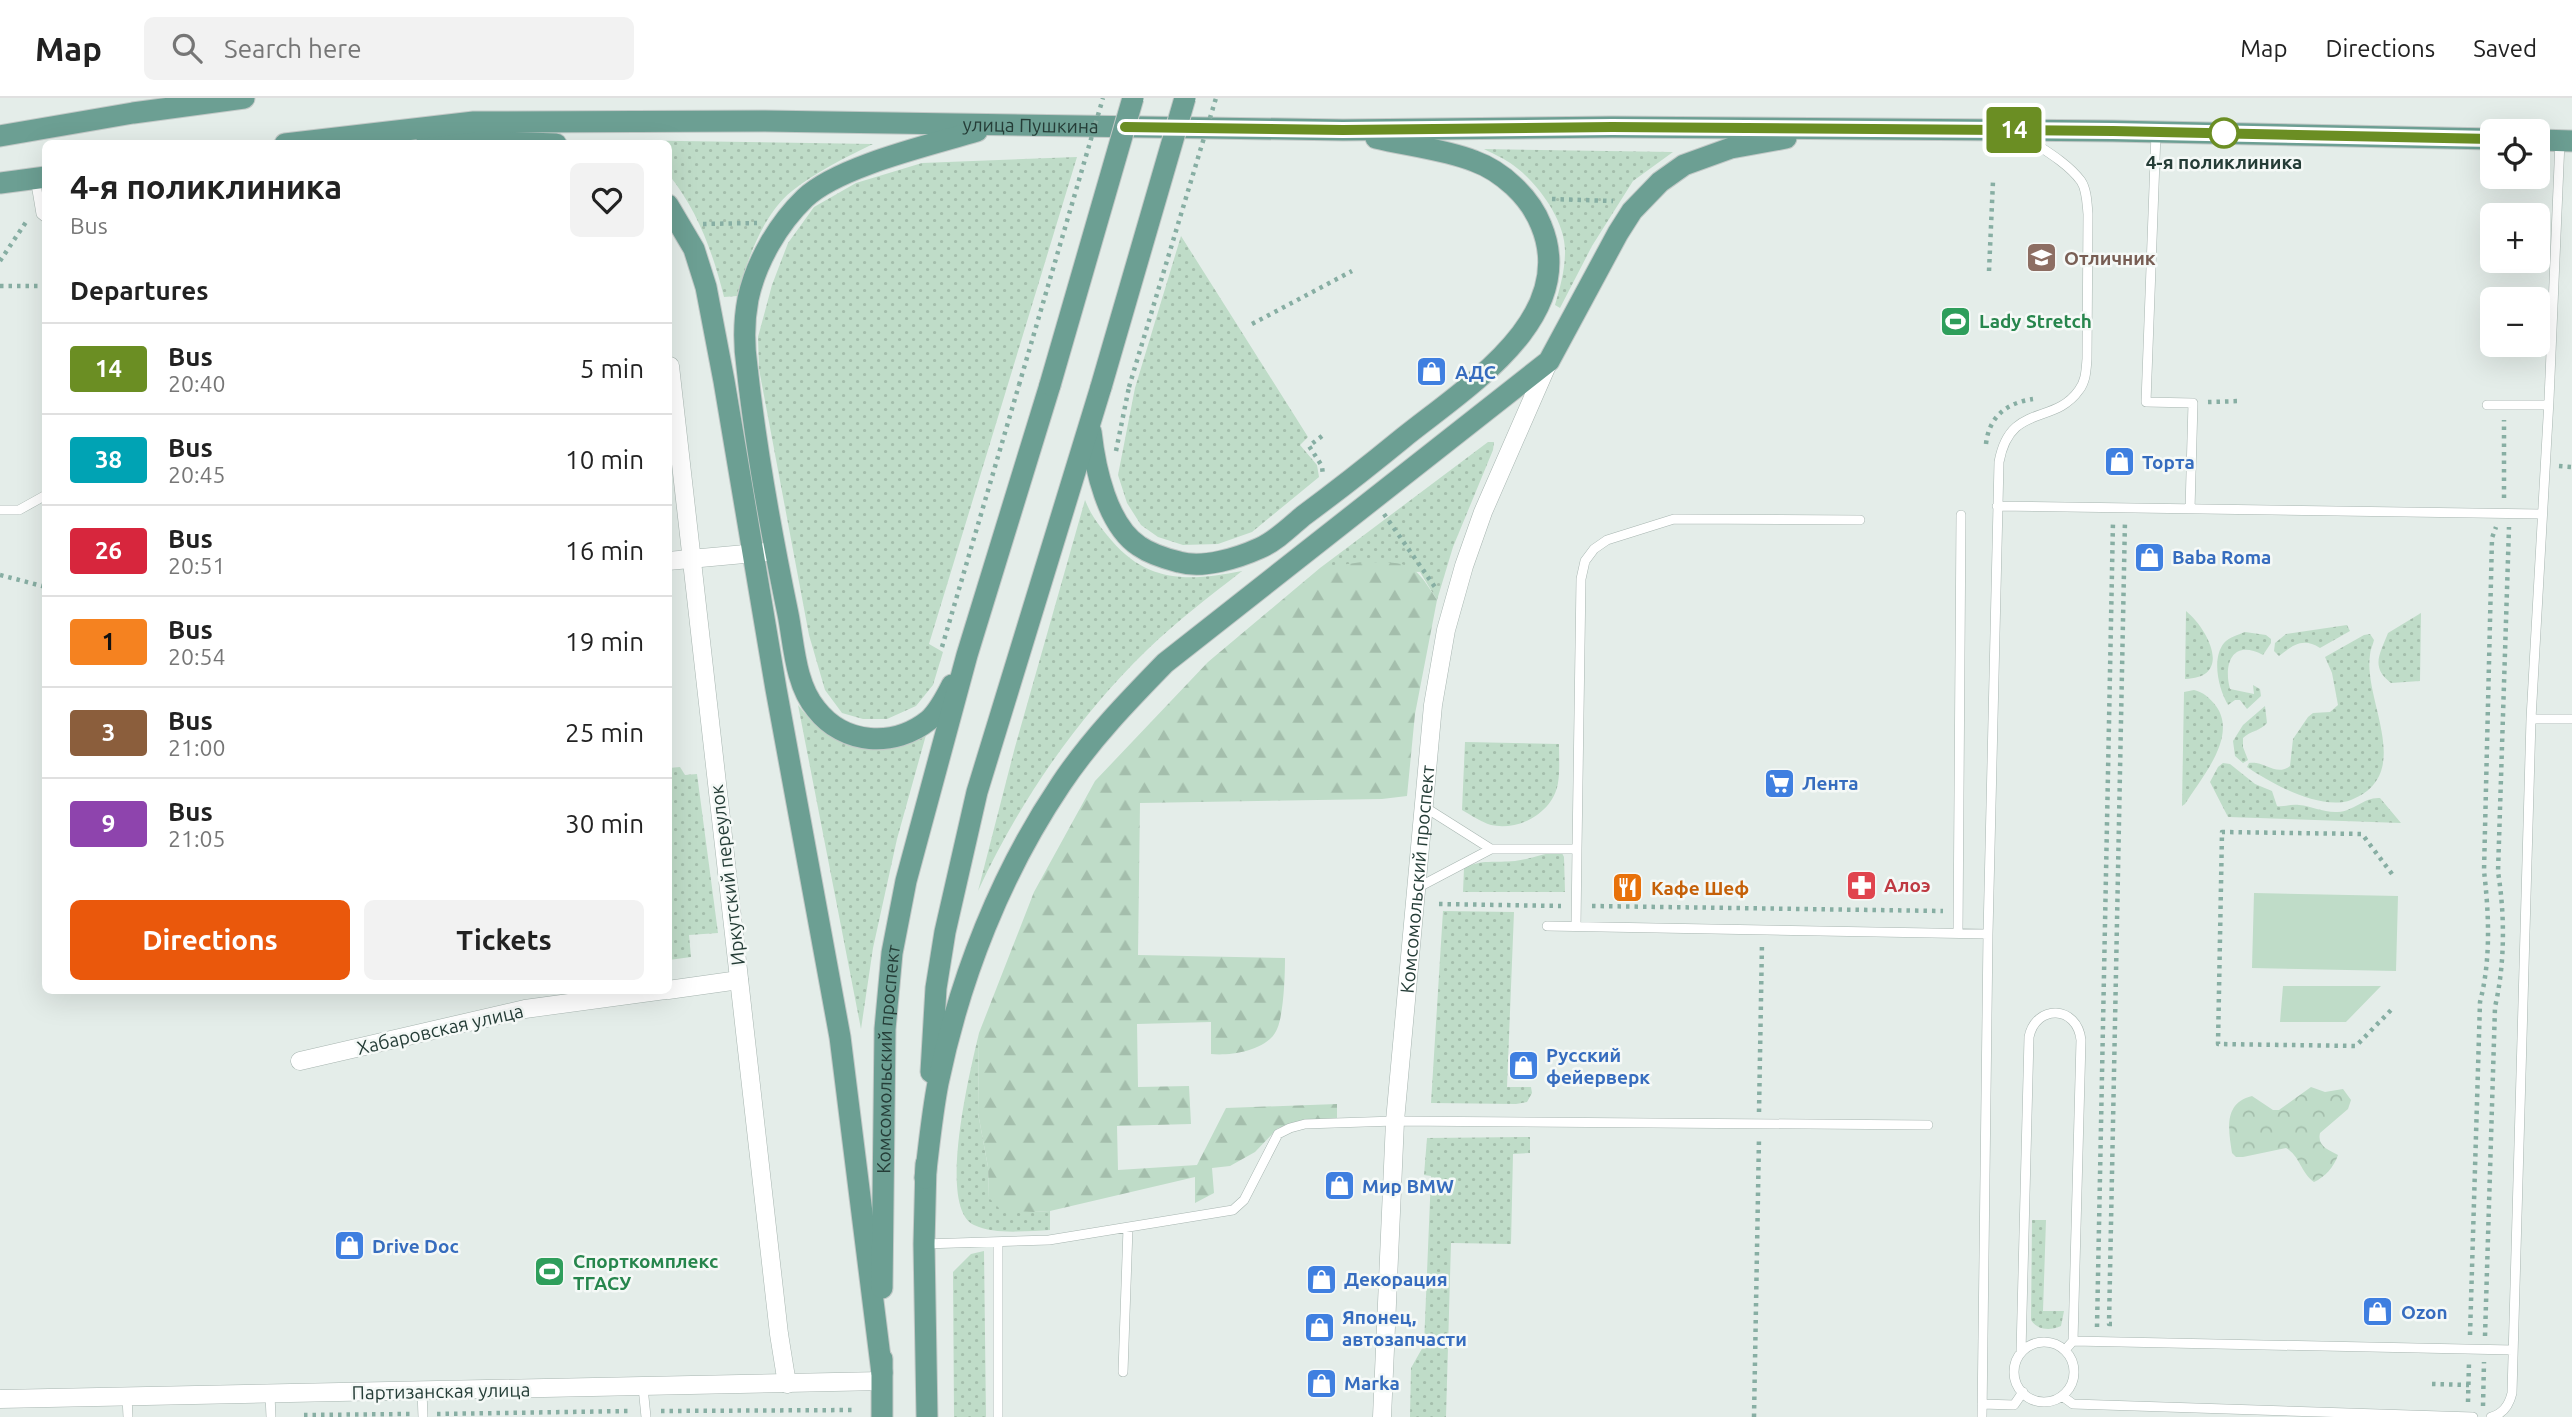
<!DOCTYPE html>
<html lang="en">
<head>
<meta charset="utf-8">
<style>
  :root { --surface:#fff; --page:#f2f2f2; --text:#222; --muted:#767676; --line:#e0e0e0; --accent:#ea580c }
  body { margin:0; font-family:Ubuntu,sans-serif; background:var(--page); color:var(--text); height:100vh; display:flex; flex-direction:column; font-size:26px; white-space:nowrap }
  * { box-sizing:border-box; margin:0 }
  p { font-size:23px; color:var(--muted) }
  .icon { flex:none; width:38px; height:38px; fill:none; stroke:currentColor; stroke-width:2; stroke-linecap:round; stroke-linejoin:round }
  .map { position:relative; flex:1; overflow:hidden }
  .side { position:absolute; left:42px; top:42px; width:630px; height:854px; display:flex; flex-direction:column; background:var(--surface); border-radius:10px; box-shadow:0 7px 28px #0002 }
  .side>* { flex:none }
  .badge { padding:0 14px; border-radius:5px; font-size:24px; line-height:46px }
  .buttons { position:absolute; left:2480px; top:21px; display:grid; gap:14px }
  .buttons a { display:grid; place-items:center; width:70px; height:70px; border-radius:10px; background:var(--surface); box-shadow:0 7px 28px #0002; font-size:35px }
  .map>.badge { position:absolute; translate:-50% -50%; box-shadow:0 0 0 4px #fff }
  h2 { padding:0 28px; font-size:26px; line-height:63px }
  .round { display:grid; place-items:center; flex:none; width:74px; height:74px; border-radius:10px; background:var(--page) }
  .overview { display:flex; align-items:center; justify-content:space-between; height:119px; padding:0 28px }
  h1 { font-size:33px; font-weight:600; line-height:52px }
  .primary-button { display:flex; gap:14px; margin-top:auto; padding:14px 28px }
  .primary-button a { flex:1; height:80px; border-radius:10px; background:var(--accent); color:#fff; font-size:28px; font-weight:600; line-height:80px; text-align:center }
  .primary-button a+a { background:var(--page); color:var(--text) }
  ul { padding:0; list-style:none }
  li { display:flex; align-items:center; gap:21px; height:91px; padding:0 28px; border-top:2px solid var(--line) }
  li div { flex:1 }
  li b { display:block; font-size:26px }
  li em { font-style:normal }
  li .badge { min-width:77px; font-weight:700; text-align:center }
  header { display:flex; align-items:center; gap:42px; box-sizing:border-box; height:98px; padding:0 35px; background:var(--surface); border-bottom:2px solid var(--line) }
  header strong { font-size:33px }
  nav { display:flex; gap:38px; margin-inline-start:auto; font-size:24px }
  .search { width:490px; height:63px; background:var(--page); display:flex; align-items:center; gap:18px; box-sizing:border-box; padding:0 24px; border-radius:10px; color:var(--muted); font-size:26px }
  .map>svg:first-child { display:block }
  .grass { fill:url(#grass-dots) }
  .forest { fill:url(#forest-firs) }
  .park { fill:url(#park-crowns) }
  .pitch { fill:#bfdcc8 }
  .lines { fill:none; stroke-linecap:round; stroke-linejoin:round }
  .lane-casing { stroke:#a7b5b0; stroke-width:10 }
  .street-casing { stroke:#a7b5b0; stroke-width:19 }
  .primary-casing { stroke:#c2c9c7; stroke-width:23 }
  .path { stroke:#87aea3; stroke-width:4.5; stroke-dasharray:3.5 5; stroke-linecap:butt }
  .lane { stroke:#fff; stroke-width:9 }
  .street { stroke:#fff; stroke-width:18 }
  .primary { stroke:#6c9f93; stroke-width:21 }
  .primary-bridge-casing { stroke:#c2c9c7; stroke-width:23; stroke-linecap:butt }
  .path-bridge { stroke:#87aea3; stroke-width:4.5; stroke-dasharray:3.5 5; stroke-linecap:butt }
  .primary-bridge { stroke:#6c9f93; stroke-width:21 }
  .line-casing { stroke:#fff; stroke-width:16 }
  .line { stroke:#6b8e23; stroke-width:10 }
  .stop-dot { fill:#fff; stroke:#6b8e23; stroke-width:3.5 }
  .labels { text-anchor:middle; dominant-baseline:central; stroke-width:5; stroke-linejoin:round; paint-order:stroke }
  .street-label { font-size:19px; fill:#253d37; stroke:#f5f9f7 }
  .stop-label { font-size:19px; font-weight:bold; fill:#253d37; stroke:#f5f9f7 }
  .education-label { font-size:19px; font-weight:bold; fill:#785e54; stroke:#f5f9f7; text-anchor:start }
  .leisure-label { font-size:19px; font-weight:bold; fill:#27864d; stroke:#f5f9f7; text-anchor:start }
  .shop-label { font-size:19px; font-weight:bold; fill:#366cbe; stroke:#f5f9f7; text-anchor:start }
  .health-label { font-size:19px; font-weight:bold; fill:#be3a42; stroke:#f5f9f7; text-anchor:start }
  .food-label { font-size:19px; font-weight:bold; fill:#c56008; stroke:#f5f9f7; text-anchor:start }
</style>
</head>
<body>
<header>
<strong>Map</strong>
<div class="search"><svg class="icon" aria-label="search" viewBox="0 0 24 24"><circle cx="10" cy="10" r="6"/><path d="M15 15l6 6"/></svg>Search here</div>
<nav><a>Map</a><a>Directions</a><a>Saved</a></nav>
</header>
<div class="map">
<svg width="2572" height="1319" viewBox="0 0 2572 1319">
  <defs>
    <pattern id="grass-dots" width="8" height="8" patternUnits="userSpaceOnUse" patternTransform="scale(1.75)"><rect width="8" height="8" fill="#bfdcc8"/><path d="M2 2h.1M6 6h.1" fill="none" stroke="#a4beac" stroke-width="1.8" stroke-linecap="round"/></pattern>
    <pattern id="forest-firs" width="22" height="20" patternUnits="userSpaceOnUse" patternTransform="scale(1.75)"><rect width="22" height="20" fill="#bfdcc8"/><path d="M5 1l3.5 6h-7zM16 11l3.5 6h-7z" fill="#a4beac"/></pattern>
    <pattern id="park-crowns" width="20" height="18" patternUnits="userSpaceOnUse" patternTransform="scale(1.75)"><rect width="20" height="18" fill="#bfdcc8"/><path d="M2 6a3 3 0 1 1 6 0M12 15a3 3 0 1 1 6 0" fill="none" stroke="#a4beac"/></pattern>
  </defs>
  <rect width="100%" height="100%" fill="#e4ede9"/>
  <!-- grass -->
  <path class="grass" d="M615,42L873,46C846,59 816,74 792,93C762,117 747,163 737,198L724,199C713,155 698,113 669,77L668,46L622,45Z
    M1484,51L1673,54L1633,83L1592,148L1560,210L1555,207C1560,190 1565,172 1565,154C1566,123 1537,84 1513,67C1505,61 1494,56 1484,51Z
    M1077,59L929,546L943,554L933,587L916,608L887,621H863L842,615L825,592L809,537L759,271L758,239L772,187L788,145L814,109L856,85L922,65Z
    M1181,138L1308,339L1300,347L1317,367L1319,379L1252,434L1218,446L1183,447L1158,439L1141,427L1127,405L1118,377L1135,290Z
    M1488,344H1494L1493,352L1453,449L1437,502L1420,474L1320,470Z
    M1085,402C1091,418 1101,430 1112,443C1149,486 1191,483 1242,473C1210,498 1177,523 1147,552C1077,620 1019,704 978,793L1015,649Z
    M2186,513C2209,532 2233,580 2185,581Z
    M2421,515L2420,583L2391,585C2370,569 2380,556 2388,535Z
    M2347,527L2350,533L2320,550C2303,539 2293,547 2279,558L2274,553L2275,545L2286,536Z
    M2245,534L2266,537L2271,541V545L2263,557C2233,541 2223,565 2230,591L2254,596L2253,587L2260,591L2261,598L2247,611L2240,602H2235L2228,607C2219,592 2211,561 2224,545C2229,539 2238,537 2245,534Z
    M2370,536L2374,542C2373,547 2370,552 2370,557C2363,603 2416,676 2351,702C2321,713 2272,686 2247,669L2249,665C2264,662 2276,679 2290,668L2293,641L2308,619L2313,615L2330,614L2338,607L2332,575L2325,559L2364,537Z
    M2194,592C2203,594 2210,600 2216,608C2238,638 2202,679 2185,706L2182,708L2184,594Z
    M798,607C833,652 876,662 926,637L897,741L873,850L861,931Z
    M2265,608L2267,625C2260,633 2250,633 2243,640V649L2248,662L2243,665L2235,658L2233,643L2243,627Z
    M1465,644L1559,646C1559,659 1560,673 1558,685C1553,715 1519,733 1491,727C1481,724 1471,717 1462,712Z
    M2223,665L2230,666L2255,686L2272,693L2277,708C2284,709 2291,706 2299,707C2312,708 2324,715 2338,714C2354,713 2364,699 2380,700L2401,725L2228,719L2210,684L2218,669Z
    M680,669L685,677L697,676L718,835L689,837L691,859L669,862V670Z
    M1561,753L1564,759L1565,794H1463L1464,770C1481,761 1496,765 1515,763C1531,761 1545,755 1561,753Z
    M1443,813L1514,814L1507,989H1531L1532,995L1527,1004L1516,1006L1431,1005Z
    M979,935L978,1015L988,1069L989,1100L1033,1114L1050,1113V1132C1027,1133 995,1137 974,1127C936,1109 971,969 979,935Z
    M1530,1039V1055L1513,1056L1511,1146L1451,1145L1446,1319H1410L1411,1270L1424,1247L1431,1078L1424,1077L1427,1040Z
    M2032,1122H2046L2043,1213H2064L2061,1228C2050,1233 2037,1232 2031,1222Z
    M984,1153L986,1319H954L953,1174L971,1156Z"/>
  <!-- forest -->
  <path class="forest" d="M1362,464C1408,465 1412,461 1437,502L1415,616L1407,698L1382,701L1140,705L1138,857L1285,860C1285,876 1284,922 1275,935C1264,953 1229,958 1211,956V924L1137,926L1138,989L1189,988L1191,1026L1117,1028L1118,1072L1197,1067L1226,1010L1337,1006V1022L1299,1024L1278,1030L1255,1054L1230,1068L1212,1070L1214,1095L1195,1105V1079L1050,1113L1033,1114L1001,1112L989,1100L988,1069L978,1015L979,935L1034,794L1095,683L1208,564L1320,470Z"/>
  <!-- park -->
  <path class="park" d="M2311,989L2325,994L2343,991L2351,1002L2348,1011L2320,1035C2317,1048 2328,1052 2338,1057C2334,1069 2325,1079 2314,1084C2301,1075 2300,1058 2286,1050L2243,1059H2236L2232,1055C2228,1030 2224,1005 2252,998L2273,1012H2279Z"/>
  <!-- pitch -->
  <path class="pitch" d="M2254,795L2398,798L2396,873L2252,870Z
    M2283,888H2381L2346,924H2280Z"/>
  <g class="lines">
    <defs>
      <path id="lane" d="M2156,35L2146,304L2193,305L2190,411
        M35,80L41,116L46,120
        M2487,307H2548
        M1997,408L2541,416
        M0,412H19L46,397
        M2531,621H2572
        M1423,708L1491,751
        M1417,790L1491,751H1577L1581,481L1585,463L1594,451L1607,442L1674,421L1860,422
        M1547,828L1988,836
        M1576,828L1577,751
        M1958,835L1961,417
        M998,1144V1319
        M924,1146L1049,1142L1233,1112L1244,1102L1278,1036L1290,1030L1305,1026L1395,1023L1928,1027
        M2073,1243L2513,1252
        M2014 1274a30 30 0 1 1 60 0a30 30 0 1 1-60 0Z
        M2021,1254L2029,939C2036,906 2077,907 2081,942L2073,1243L2065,1252
        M1123,1274L1128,1130
        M643,1289L646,1319
        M422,1293L423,1319
        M270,1297L271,1319
        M2062,1298L2073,1306L2473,1319
        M127,1299L128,1319
        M1982,1306L2014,1307L2023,1294
        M1982,1319L1988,836L1999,364C2010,304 2054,328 2079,292C2086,283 2086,272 2087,261L2088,116C2087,106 2087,92 2081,83C2067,64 2041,50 2022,37
        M2491,1319C2503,1316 2509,1308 2512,1295L2531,621L2549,302L2560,43"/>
      <g id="street">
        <path d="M670,268L779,1236L787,1286"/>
        <path d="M668,463L766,454"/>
        <path d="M668,892L739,882"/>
        <path d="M300,963L525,911L665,892"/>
        <path d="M0,1301L882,1283"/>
        <path id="s1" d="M1382,1319L1395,1023L1433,607L1446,532L1464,468L1483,414L1549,263"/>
      </g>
      <g id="primary">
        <path d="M0,38L133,15L244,0"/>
        <path d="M427,41L556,46"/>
        <path d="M2538,42L2572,43"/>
        <path id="s2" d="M285,46L474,24L765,23L1343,32L1612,29L2113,33L2492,41"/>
        <path d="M0,85L46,79"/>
        <path d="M668,107L694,151L706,189L724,283L776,591L840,939L882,1275"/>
        <path d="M1091,334C1095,370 1107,427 1139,448C1149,455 1167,461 1179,464C1203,471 1238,460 1260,450C1276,443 1290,429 1303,418C1337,393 1370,367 1403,340C1465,290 1580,220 1541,127C1530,99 1502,73 1474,63C1447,52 1405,47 1376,40"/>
        <path d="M952,587C946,599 939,613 929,622C894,650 844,647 816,611C795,586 794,546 788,516C771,434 756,352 747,269C744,248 744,222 748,201C756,164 778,126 805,100C839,68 931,47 977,33"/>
        <path d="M931,974L936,890L945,834L977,694L1101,289"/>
        <path d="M926,1066L924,1146L927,1319"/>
        <path d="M925,1080C929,1048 932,1016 938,985C960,879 1001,775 1061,686C1091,641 1128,603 1165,565L1549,263L1618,135L1632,113L1660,84L1684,67L1731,50L1786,40"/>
        <path id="s3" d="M882,1190L885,931L892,855L906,783L967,557L1050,287"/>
        <path d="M882,1261V1319"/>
      </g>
    </defs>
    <!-- lane casing -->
    <use href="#lane" class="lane-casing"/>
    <!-- street casing -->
    <use href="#street" class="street-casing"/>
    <!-- primary casing -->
    <use href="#primary" class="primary-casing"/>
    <!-- path -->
    <path class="path" d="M1552,101L1613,103
      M703,126L757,125
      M0,163L28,121
      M1989,173L1993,83
      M0,188H46
      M1252,226L1352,173
      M2208,304L2241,303
      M1322,338L1309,348L1322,368L1323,378
      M1986,346C1989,319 2006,305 2033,301
      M1116,353L1129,289
      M2559,368L2572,369
      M2504,400V322
      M1384,416L1437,492
      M0,477L46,489
      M942,549L1019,287
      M2392,776L2362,736L2222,734L2218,946L2356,948L2393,910
      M1439,806L1561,808
      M1592,808L1943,813
      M1759,1014L1762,844
      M2112,1226H2109L2125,422
      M2097,1229L2113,423
      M2470,1237L2480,904C2491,862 2489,816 2484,773L2492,440L2496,429
      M2485,1238L2495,909C2505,866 2505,817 2498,774L2509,429
      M2432,1286L2469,1287
      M2468,1304L2469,1264
      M2483,1308L2484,1264
      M661,1313L856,1312
      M437,1316L631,1313
      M304,1317L410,1316
      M1754,1319L1759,1040"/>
    <!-- lane -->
    <use href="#lane" class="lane"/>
    <!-- street -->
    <use href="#street" class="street"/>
    <!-- primary -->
    <use href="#primary" class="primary"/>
    <defs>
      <path id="primary-bridge" d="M1050,287L1133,0
        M1101,289L1185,0"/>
    </defs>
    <!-- primary-bridge casing -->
    <use href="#primary-bridge" class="primary-bridge-casing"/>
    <!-- path-bridge -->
    <path class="path-bridge" d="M1019,287L1103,0
      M1129,289L1216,0"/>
    <!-- primary-bridge -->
    <use href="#primary-bridge" class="primary-bridge"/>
  </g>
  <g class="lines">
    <defs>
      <path id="line" d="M1125,29L1343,32L1612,29L2113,33L2492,41"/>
    </defs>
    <!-- line casing -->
    <use href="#line" class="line-casing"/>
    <!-- line -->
    <use href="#line" class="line"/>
  </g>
  <!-- icons -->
  <defs>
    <symbol id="school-square" viewBox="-11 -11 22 22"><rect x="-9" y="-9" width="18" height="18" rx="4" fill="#8d6e63" stroke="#f5f9f7"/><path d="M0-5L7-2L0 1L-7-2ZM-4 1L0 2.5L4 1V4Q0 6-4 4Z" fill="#fff"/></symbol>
    <symbol id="stadium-square" viewBox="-11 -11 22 22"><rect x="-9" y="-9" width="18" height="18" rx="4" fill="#2e9e5b" stroke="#f5f9f7"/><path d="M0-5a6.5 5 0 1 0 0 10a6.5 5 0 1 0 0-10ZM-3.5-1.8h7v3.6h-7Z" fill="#fff"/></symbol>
    <symbol id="shop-square" viewBox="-11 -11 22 22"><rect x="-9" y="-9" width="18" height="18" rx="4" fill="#3f7fe0" stroke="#f5f9f7"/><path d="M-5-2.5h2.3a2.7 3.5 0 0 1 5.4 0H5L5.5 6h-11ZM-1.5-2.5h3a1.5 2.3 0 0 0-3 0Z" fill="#fff"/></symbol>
    <symbol id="supermarket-square" viewBox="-11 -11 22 22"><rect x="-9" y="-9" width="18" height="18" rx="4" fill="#3f7fe0" stroke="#f5f9f7"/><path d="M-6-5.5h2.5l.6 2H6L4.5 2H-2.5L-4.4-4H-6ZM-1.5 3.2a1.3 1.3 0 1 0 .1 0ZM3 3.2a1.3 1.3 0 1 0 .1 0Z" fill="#fff"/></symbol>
    <symbol id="pharmacy-square" viewBox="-11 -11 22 22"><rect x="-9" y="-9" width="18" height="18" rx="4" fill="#e0444e" stroke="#f5f9f7"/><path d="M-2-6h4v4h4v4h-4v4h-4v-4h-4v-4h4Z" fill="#fff"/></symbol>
    <symbol id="restaurant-square" viewBox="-11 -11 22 22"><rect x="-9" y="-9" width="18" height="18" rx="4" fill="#e8710a" stroke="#f5f9f7"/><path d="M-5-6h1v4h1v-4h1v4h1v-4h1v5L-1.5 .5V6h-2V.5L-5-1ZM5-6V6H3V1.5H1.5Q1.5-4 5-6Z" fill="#fff"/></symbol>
  </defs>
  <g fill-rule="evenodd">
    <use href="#school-square" x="2024" y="142" width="35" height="35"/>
    <use href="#stadium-square" x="1938" y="206" width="35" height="35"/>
    <use href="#shop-square" x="1414" y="256" width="35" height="35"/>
    <use href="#shop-square" x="2102" y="346" width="35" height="35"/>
    <use href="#shop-square" x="2132" y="442" width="35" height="35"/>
    <use href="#supermarket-square" x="1762" y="668" width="35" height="35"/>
    <use href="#pharmacy-square" x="1844" y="770" width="35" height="35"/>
    <use href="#restaurant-square" x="1610" y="772" width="35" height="35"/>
    <use href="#shop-square" x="1506" y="950" width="35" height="35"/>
    <use href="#shop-square" x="1322" y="1070" width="35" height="35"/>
    <use href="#shop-square" x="332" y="1130" width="35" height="35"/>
    <use href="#stadium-square" x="532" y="1156" width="35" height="35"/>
    <use href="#shop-square" x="1304" y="1164" width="35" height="35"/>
    <use href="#shop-square" x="2360" y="1196" width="35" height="35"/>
    <use href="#shop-square" x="1302" y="1212" width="35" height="35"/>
    <use href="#shop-square" x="1304" y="1268" width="35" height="35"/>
  </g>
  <!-- markers -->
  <circle class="stop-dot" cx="2224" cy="35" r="14"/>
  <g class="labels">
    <!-- street labels -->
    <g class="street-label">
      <text stroke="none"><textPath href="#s2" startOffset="747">улица Пушкина</textPath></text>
      <text transform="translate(727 777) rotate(-97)">Иркутский переулок</text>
      <text stroke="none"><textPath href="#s1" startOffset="539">Комсомольский проспект</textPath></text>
      <text transform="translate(440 931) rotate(-13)">Хабаровская улица</text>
      <text stroke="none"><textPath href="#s3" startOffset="229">Комсомольский проспект</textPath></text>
      <text transform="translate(441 1293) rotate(-1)">Партизанская улица</text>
    </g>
    <!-- stop labels -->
    <g class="stop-label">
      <text x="2224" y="64">4-я поликлиника</text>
    </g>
    <!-- education labels -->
    <g class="education-label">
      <text x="2064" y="160">Отличник</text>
    </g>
    <!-- leisure labels -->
    <g class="leisure-label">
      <text x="1979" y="223">Lady Stretch</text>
      <text x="573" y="1163">Спорткомплекс<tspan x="573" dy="22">ТГАСУ</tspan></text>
    </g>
    <!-- shop labels -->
    <g class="shop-label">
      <text x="1455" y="274">АДС</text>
      <text x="2142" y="364">Торта</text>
      <text x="2172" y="459">Baba Roma</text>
      <text x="1802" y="685">Лента</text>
      <text x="1546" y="957">Русский<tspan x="1546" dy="22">фейерверк</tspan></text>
      <text x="1362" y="1088">Мир BMW</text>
      <text x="372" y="1148">Drive Doc</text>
      <text x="1344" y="1181">Декорация</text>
      <text x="2401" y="1214">Ozon</text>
      <text x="1342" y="1219">Японец,<tspan x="1342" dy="22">автозапчасти</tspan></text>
      <text x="1344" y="1285">Marka</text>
    </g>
    <!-- health labels -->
    <g class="health-label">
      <text x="1884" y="787">Алоэ</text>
    </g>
    <!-- food labels -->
    <g class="food-label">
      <text x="1651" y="790">Кафе Шеф</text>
    </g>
  </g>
</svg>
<div class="buttons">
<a><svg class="icon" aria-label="locate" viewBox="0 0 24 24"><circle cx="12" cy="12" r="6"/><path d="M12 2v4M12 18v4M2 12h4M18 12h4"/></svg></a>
<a>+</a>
<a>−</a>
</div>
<b class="badge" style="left:2014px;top:32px;background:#6b8e23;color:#fff">14</b>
<section class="side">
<div class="overview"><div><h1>4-я поликлиника</h1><p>Bus</p></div><a class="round"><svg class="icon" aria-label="heart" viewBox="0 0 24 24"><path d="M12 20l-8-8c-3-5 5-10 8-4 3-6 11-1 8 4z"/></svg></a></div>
<h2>Departures</h2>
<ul>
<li><span class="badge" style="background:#6b8e23;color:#fff">14</span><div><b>Bus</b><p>20:40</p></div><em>5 min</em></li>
<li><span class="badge" style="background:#00a3b4;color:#fff">38</span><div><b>Bus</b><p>20:45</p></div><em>10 min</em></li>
<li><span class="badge" style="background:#d7263d;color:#fff">26</span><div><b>Bus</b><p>20:51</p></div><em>16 min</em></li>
<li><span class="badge" style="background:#f58220;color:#111">1</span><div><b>Bus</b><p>20:54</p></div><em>19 min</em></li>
<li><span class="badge" style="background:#8b5e3c;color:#fff">3</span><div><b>Bus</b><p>21:00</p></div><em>25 min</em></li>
<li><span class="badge" style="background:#8e44ad;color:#fff">9</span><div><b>Bus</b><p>21:05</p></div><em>30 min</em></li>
</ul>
<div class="primary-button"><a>Directions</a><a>Tickets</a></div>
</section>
</div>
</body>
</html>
